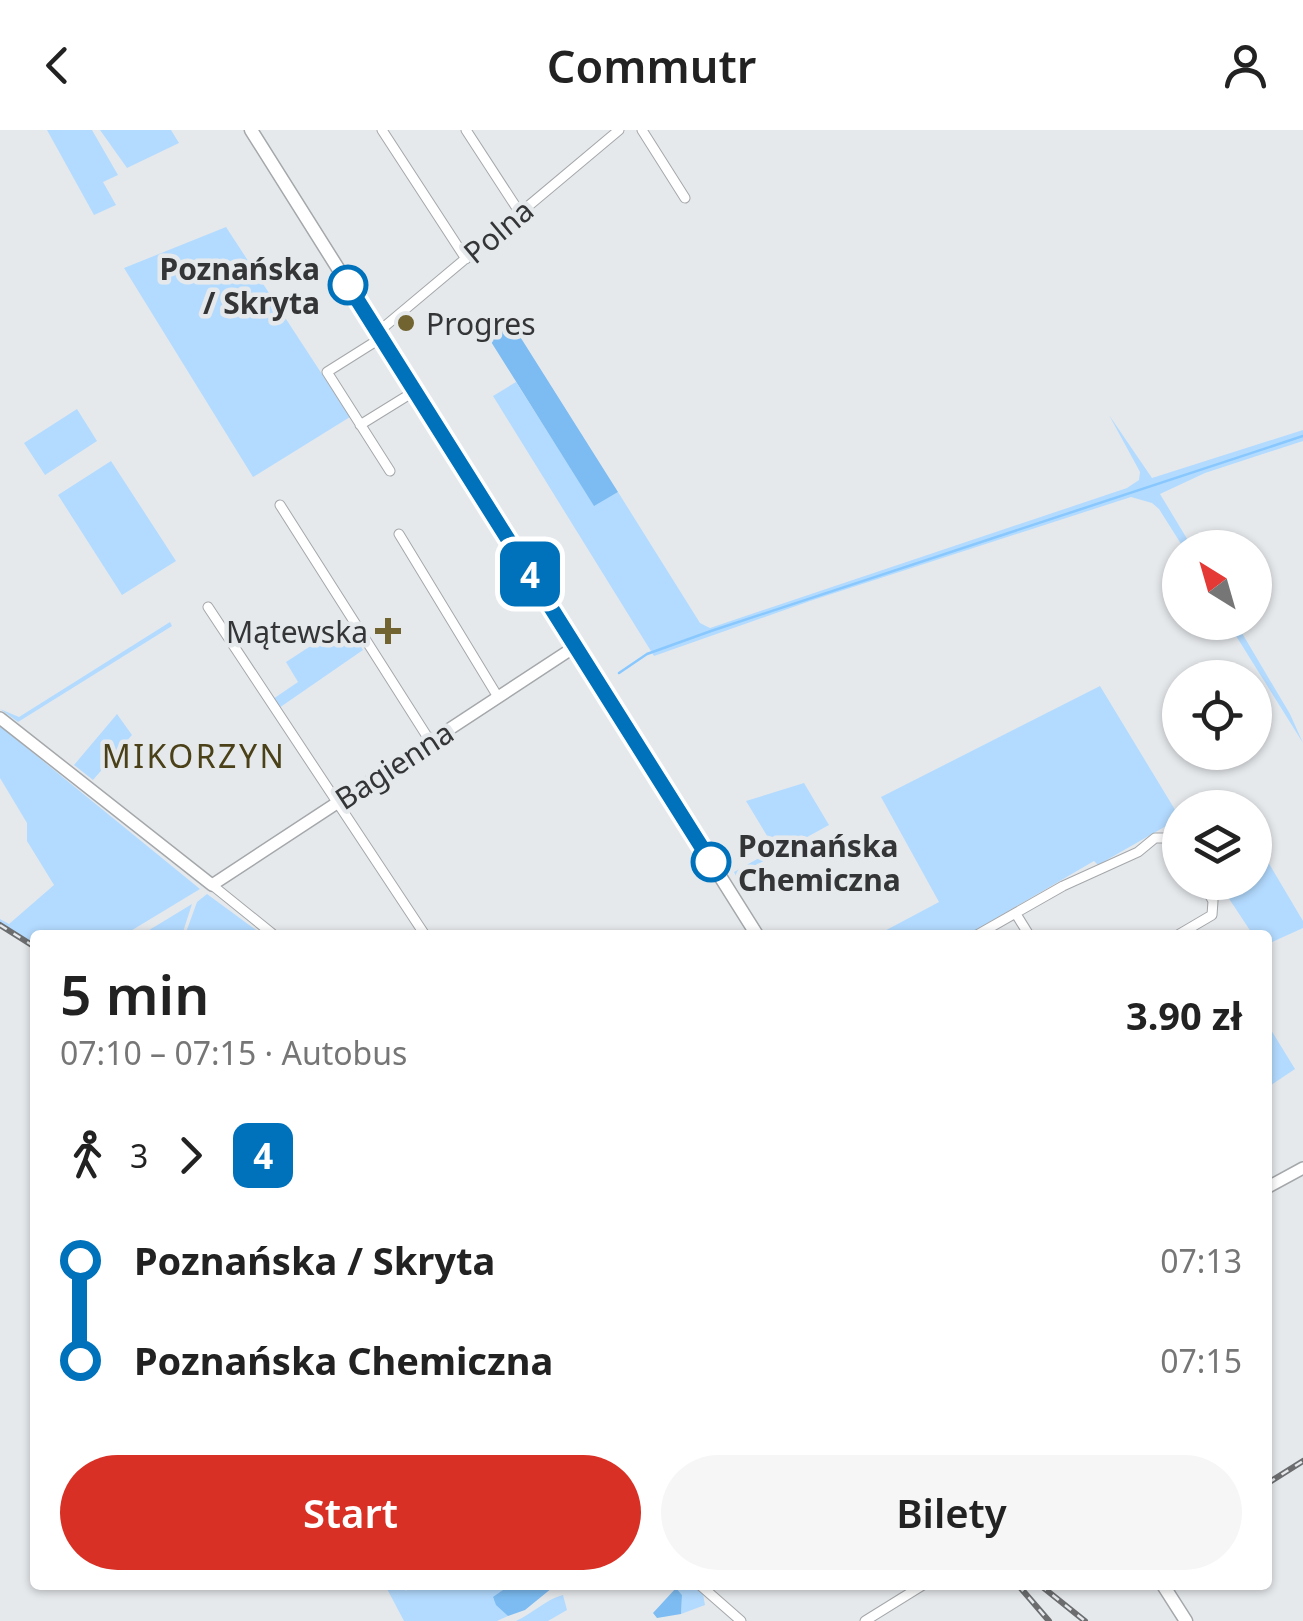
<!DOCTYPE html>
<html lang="pl">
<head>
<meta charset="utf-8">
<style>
  :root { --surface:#fff; --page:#f6f6f6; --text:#222; --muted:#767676; --accent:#d93025 }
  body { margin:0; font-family:"Noto Sans",sans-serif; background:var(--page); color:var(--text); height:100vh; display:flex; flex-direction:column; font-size:38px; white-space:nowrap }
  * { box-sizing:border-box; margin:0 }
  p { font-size:32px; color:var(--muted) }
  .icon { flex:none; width:55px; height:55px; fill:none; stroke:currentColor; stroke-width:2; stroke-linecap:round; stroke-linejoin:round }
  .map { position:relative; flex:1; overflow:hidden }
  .drawer { position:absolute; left:30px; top:800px; width:1242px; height:660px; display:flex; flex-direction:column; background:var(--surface); border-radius:10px; box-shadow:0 2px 8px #0004 }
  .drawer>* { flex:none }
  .badge { padding:0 20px; border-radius:15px; font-size:35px; line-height:65px }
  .needle { width:65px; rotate:323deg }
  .tools { position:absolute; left:1162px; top:400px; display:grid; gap:20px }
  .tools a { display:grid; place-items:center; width:110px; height:110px; border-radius:50%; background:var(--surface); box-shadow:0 2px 8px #0004; font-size:50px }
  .map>.badge { position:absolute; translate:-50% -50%; box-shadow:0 0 0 5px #fff }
  .legs { display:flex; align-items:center; gap:15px; height:110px; padding:0 30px; font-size:32px }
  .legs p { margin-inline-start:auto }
  .head { display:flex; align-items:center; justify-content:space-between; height:170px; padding:0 30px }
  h1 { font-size:55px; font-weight:600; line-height:75px }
  .action { display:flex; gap:20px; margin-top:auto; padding:20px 30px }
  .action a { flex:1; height:115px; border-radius:60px; background:var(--accent); color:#fff; font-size:40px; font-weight:600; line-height:115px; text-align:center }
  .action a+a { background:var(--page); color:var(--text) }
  ul { padding:0 30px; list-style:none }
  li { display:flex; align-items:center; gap:35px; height:100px; font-size:38px }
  li i { display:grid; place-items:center; width:15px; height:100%; margin:0 12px; background:currentColor }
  li i::after { content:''; width:25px; height:25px; margin:-12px; border:8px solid; border-radius:50%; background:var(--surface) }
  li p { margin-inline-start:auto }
  li:first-child i { background:linear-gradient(#0000 50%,currentColor 0) }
  li:last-child i { background:linear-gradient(currentColor 50%,#0000 0) }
  header { display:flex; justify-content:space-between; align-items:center; height:130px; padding:0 30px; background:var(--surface); font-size:45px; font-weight:600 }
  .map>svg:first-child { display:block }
  .green { fill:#b3dbff }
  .forest { fill:#7cbcf2 }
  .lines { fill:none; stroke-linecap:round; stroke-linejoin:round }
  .stream { stroke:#88c8fe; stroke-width:2.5 }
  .minor-casing { stroke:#a5a8ab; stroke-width:11 }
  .tertiary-casing { stroke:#a5a8ab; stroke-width:14 }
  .secondary-casing { stroke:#a5a8ab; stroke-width:15 }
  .minor { stroke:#fff; stroke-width:9 }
  .tertiary { stroke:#fff; stroke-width:11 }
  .secondary { stroke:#fff; stroke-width:12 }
  .rail-casing { stroke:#6b6d6f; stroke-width:6 }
  .rail { stroke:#e6e9ec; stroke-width:2.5; stroke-dasharray:8; stroke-linecap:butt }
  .line-1-casing { stroke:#fff; stroke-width:22 }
  .line-1 { stroke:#0072bc; stroke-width:15 }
  .stop-1-dot { fill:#fff; stroke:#0072bc; stroke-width:5 }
  .poi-dot { fill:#716431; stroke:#e6e9ec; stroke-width:4 }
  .labels { text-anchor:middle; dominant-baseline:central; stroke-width:9; stroke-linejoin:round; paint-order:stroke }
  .street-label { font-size:30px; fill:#333536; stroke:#e6e9ec }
  .stop-label { font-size:30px; font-weight:bold; fill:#333536; stroke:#e6e9ec; text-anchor:end }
  .poi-label { font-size:30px; fill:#333536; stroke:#e6e9ec; text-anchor:start }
  .neighbourhood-label { font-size:32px; letter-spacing:2.5px; fill:#4b4118; stroke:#e6e9ec }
</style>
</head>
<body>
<header><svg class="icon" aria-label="back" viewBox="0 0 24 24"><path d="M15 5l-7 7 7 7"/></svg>Commutr<svg class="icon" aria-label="person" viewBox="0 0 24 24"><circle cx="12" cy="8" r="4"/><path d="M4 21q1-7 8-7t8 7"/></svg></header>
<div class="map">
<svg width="1303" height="1491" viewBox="0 0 1303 1491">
  <rect width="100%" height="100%" fill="#e6e9ec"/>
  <!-- green -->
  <path class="green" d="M47,0H92L118,45L103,52L116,75L94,85Z
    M100,0H171L179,13L127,38Z
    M226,97L350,287L253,347L124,138Z
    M516,252L594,375L618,362L700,493L710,498L1127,358L1139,350L1140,342L1109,285L1152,348L1303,300V311L1205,343L1160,364L1192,417H1183L1159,379L1152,373L1131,367L813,470L654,526L493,266Z
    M77,279L97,311L45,345L24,313Z
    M111,331L176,431L122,465L58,365Z
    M170,492L172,496L18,592L0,579L19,587Z
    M346,493L363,520L279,578L273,569L298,552L286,532Z
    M1228,493H1236L1290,584L1303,613Z
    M1100,556L1180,688L1098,735L1094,731L967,805H877L939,772L881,667Z
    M117,584L132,605L93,650L74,635Z
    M0,596L200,759L124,805H35V815L0,793V789L9,794L54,755L27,711V693L0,648Z
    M804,653L829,695L736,746L734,742L775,719L746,671Z
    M1255,710L1303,791V798L1268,814V805H1253L1224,761L1228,758L1224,753L1255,752Z
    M207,764L263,805H185L197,772Z
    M192,774L182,805H141Z
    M1268,895L1295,939L1268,957Z
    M385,1455H403L406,1461L411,1455H510L493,1468L508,1486L497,1491H404Z
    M679,1455H692L703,1464L705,1475L681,1484L682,1465L676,1458Z
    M563,1465L567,1480L548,1491H516C532,1484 546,1469 563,1465Z"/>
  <!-- forest -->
  <path class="forest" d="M507,186L618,362L594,376L483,199Z
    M510,1455H551L552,1458L525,1480L508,1486L496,1475L493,1467Z
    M676,1458L682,1465L681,1484L657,1488L653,1483Z"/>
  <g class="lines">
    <!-- stream -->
    <path class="stream" d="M619,543L647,524L711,501L1303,306"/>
    <defs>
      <path id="minor" d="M382,0L466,129
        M466,0L520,83
        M642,0L685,68
        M378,202L619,0
        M381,208L327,242L390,341
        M360,295L415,261
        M280,375L430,611
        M399,404L498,567
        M208,477L425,805
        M212,755L274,805
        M1016,784L1029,805
        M977,805L1063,756L1138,722L1155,708H1170L1180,717
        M1178,805L1212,785L1213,771L1202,752
        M700,1455L741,1491
        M865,1491L923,1455"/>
      <path id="tertiary" d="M0,588L212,755L576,516
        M1268,1057L1303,1038"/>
      <path id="secondary" d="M251,0L757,805
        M1163,1455L1186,1491"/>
    </defs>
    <!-- minor casing -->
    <use href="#minor" class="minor-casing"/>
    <!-- tertiary casing -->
    <use href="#tertiary" class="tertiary-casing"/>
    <!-- secondary casing -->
    <use href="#secondary" class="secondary-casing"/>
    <!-- minor -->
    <use href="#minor" class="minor"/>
    <!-- tertiary -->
    <use href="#tertiary" class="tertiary"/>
    <!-- secondary -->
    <use href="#secondary" class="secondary"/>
    <defs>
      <path id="rail" d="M0,795L35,817
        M1268,1353L1303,1331
        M1018,1455L1049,1491
        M1040,1455L1085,1491"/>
    </defs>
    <!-- rail casing -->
    <use href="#rail" class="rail-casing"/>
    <!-- rail -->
    <use href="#rail" class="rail"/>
  </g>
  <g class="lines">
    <defs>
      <path id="line-1" d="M348,155L711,732"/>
    </defs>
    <!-- line-1 casing -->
    <use href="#line-1" class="line-1-casing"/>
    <!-- line-1 -->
    <use href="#line-1" class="line-1"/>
  </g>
  <!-- markers -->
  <g class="stop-1-dot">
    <circle cx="348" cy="155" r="18"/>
    <circle cx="711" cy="732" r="18"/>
  </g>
  <g class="poi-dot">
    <circle cx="406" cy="193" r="10"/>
    <path d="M383 486h10v10h10v10h-10v10h-10v-10h-10v-10h10z"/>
  </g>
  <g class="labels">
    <!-- street labels -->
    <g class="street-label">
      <text transform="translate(498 101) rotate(-40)">Polna</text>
      <text transform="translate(394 635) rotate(-33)">Bagienna</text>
    </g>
    <!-- stop labels -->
    <g class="stop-label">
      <text x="320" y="138">Poznańska<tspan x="320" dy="34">/ Skryta</tspan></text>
      <text x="738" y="715" text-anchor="start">Poznańska<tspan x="738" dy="34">Chemiczna</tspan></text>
    </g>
    <!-- poi labels -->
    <g class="poi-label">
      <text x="426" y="193">Progres</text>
      <text x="368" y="501" text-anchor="end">Mątewska</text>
    </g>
    <!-- neighbourhood labels -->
    <g class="neighbourhood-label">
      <text x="194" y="625">MIKORZYN</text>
    </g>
  </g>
</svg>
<div class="tools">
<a><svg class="needle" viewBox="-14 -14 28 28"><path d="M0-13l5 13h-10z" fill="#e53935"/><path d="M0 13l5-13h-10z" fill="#767676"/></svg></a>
<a><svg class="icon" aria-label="locate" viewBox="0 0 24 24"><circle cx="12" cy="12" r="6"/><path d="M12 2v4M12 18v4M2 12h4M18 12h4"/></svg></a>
<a><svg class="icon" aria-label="layers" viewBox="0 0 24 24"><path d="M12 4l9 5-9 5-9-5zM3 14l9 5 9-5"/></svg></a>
</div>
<b class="badge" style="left:530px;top:444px;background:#0072bc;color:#fff">4</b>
<section class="drawer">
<div class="head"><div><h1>5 min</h1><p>07:10 – 07:15 · Autobus</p></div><b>3.90 zł</b></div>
<div class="legs"><svg class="icon" aria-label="walk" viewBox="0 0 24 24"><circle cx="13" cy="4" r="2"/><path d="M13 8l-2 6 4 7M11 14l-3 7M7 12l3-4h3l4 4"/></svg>3<svg class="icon" aria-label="forward" viewBox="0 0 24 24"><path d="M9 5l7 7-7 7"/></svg><b class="badge" style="background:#0072bc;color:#fff">4</b></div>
<ul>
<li><i style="color:#0072bc"></i><b>Poznańska / Skryta</b><p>07:13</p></li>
<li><i style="color:#0072bc"></i><b>Poznańska Chemiczna</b><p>07:15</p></li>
</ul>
<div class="action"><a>Start</a><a>Bilety</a></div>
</section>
</div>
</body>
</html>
